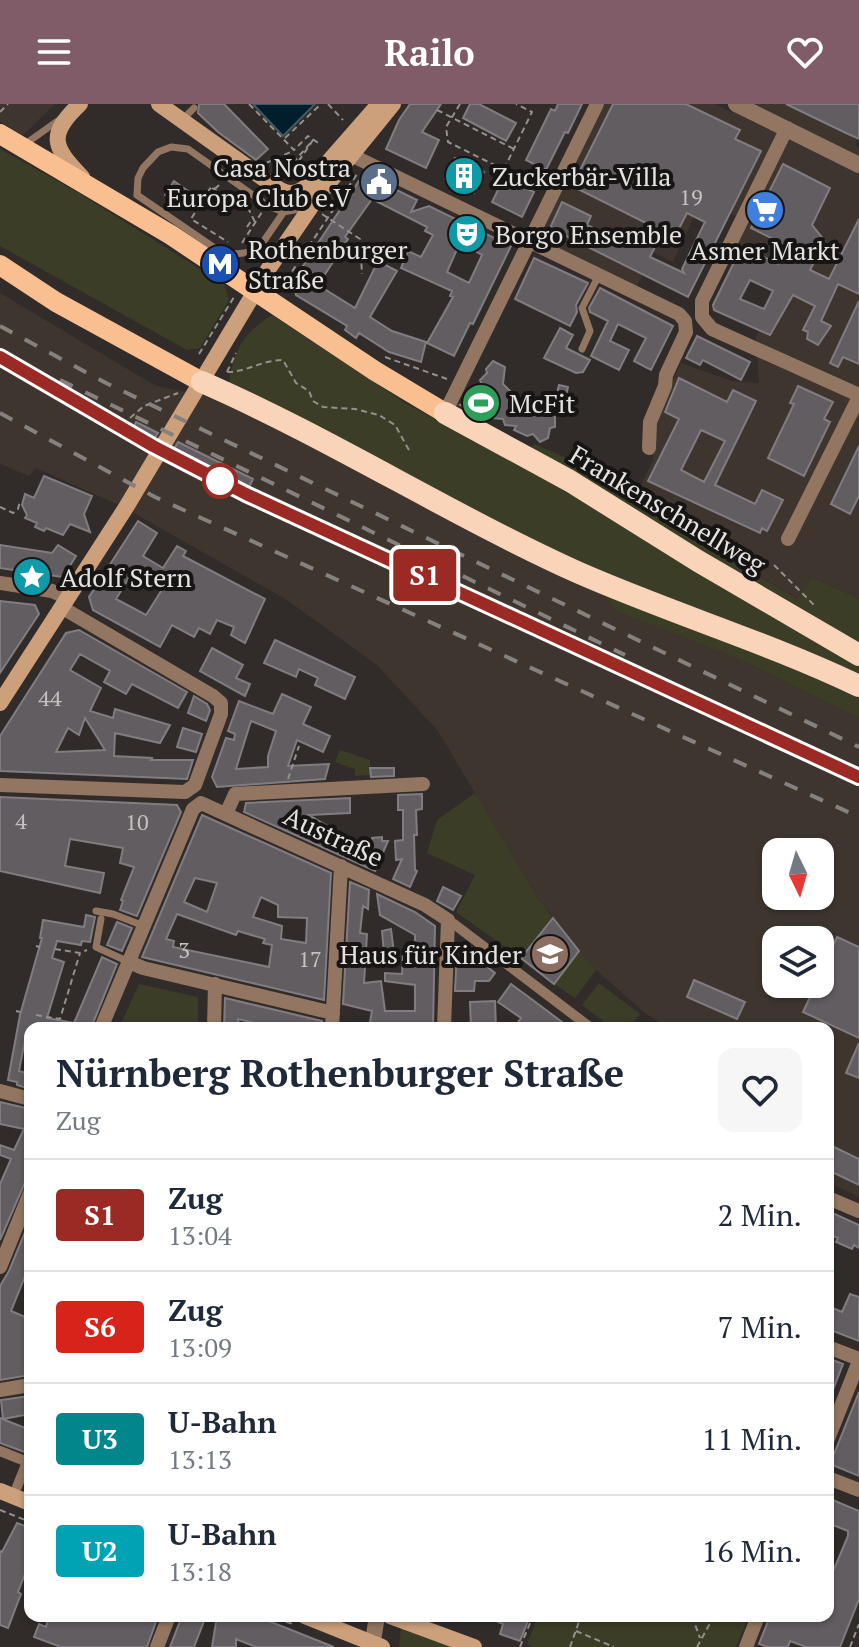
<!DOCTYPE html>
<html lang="de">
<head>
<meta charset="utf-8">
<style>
  :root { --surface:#fff; --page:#f6f6f7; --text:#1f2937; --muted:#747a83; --line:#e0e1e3; --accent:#7f5c68 }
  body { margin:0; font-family:"PT Serif",serif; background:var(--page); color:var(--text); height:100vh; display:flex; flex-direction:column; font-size:30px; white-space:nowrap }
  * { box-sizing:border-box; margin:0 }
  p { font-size:26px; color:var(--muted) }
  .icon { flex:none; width:44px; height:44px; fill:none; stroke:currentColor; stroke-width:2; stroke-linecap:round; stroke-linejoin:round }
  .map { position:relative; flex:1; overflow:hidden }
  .side { position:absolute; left:24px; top:918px; width:810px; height:600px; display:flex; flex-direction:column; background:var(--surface); border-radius:16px; box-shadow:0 2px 6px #0004 }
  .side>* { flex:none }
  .badge { padding:0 16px; border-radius:6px; font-size:28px; line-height:52px }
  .needle { width:52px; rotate:175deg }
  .buttons { position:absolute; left:762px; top:734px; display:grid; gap:16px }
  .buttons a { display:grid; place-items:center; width:72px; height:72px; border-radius:16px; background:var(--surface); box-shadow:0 2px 6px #0004; font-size:40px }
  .map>.badge { position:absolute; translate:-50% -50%; box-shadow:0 0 0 4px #fff }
  .round { display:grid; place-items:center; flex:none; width:84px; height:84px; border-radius:16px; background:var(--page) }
  .summary { display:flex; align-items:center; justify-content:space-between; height:136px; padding:0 32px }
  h1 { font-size:38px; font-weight:800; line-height:60px }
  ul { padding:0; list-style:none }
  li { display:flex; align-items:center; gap:24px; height:112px; padding:0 32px; border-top:2px solid var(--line) }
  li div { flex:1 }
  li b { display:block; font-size:30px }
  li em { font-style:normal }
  li .badge { min-width:88px; font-weight:700; text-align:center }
  header { display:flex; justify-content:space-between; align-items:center; height:104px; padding:0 32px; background:var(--accent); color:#fff; font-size:36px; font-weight:800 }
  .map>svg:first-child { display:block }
  .built { fill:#3e352e; fill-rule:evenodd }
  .green { fill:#3c3d27 }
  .water { fill:#001e2b; stroke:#455961; stroke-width:2 }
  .building { fill:#625d61; stroke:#817c81; stroke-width:2; fill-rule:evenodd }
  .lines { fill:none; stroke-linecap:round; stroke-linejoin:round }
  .path { stroke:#94908d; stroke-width:2; stroke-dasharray:6 4; stroke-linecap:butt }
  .service { stroke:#937661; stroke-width:7 }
  .pedestrian { stroke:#937661; stroke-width:10 }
  .minor { stroke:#937661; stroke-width:14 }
  .tertiary { stroke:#937661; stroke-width:16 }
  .secondary { stroke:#cda07c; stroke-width:16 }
  .primary { stroke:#fabf91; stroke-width:20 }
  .trunk { stroke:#f9d4b8; stroke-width:22 }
  .rail { stroke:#85817f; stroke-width:4; stroke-dasharray:14 14; stroke-linecap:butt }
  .line-casing { stroke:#fff; stroke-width:18 }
  .line { stroke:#9a2a23; stroke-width:12 }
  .stop-dot { fill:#fff; stroke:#9a2a23; stroke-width:4 }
  .labels { text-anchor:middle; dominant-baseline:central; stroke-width:8; stroke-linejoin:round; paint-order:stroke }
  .number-label { font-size:22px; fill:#c4c1c0 }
  .poi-label { font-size:26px; fill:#e5e2e0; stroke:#171514; text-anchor:start }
  .street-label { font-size:26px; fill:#e5e2e0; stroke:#171514 }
</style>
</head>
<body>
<header><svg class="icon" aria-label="menu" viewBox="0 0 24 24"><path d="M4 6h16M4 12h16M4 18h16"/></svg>Railo<svg class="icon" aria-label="heart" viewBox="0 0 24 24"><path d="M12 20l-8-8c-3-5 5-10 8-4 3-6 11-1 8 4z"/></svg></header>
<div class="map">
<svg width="859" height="1543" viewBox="0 0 859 1543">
  <rect width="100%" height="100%" fill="#312c29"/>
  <!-- built -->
  <path class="built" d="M0,0H55L22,32L0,17Z
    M601,0H715L731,8L735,0H859V32L855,41L859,44V495L812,473L799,495L688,430L639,385L653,356L654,318L681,259L732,277L759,279L756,233L783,178L727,151L745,116L701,97L673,158L653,148L636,184L534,133Z
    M0,189L156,282L216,294L601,487L616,507L737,554L859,614V1093L828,1078V924H669L645,909L589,860L536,791L438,627L377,561L287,496L125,404L36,364L29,372L0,360ZM776,748H820V792H776ZM776,836H820V880H776Z"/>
  <!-- green -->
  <path class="green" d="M0,45L77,88L224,180L229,196L200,244L187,246L0,142Z
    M272,211L405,299L614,413L859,557V575L544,446L229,281C233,247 243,229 272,211Z
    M534,340L639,385L688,430L798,495L812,473L859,495V538L795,504L531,344Z
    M601,487L859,588V614L737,554L616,507Z
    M340,646L370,656V671L355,672V665L335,658Z
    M475,689L536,791L553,814L521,854L456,808L475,771L427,749L437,716Z
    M579,847L596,866L575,894L554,880Z
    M599,879L640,910L629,924H612L582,901Z
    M139,880L198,893V924H119Z
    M538,1512H749L736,1543H532L527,1540Z
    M401,1522L461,1543H399Z"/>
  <!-- water -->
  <path class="water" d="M253,0H315L283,32Z"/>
  <!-- building -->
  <path class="building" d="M199,0H224L268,45L256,56L218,28L198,9Z
    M410,0H441L422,28L439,36L426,64L386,45L399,16Z
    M470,0H479L516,19L506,37L463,14Z
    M558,0H582L568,29L565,28L546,66L526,56L551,5L555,7Z
    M613,0H686L740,26L735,35L761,47L688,193L550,124L562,98L591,112L587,121L621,138L626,129L655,143L650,153L684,169L682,165L705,118L687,109L670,142L660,137L664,128L572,82Z
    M786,0H859V35L846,29Z
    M455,54L484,68L474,89L445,75Z
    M783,60L830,84L812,121L825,137L810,166L829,175L859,115V190L838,180L821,217L831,222L818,241L807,235L808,228L803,226L815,202L793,191L770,231L714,206L713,201L742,142L778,160L787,142L751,124ZM750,176L773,187L764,205L740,195Z
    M372,74L417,96L411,108L429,102L511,142L473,220L470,219L454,252L427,239L453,193L450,192L452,187L401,164L408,147L421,153L433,131L425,127L427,123L372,95L345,133L348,135L318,181L355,204L378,157L397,167L370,213L392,227L426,238L421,258L389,248L359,229L356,234L345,226L347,222L296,191L293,177L359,77ZM466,142L482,151L469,179L447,168L458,143L464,146Z
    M504,74L534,88L522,113L492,98Z
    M174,77L188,87L178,100L165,91Z
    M534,154L588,179L576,201L577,208L570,222L515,195Z
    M600,184L673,222L651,266L634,257L646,234L618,220L610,237L629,246L619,266L591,252L608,217L590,208L589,204Z
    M859,197V260L843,253L838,263L830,259Z
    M560,224L573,231L566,244L590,256L583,268L576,269L544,254Z
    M697,232L750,258L741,276L703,256L700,261L686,254Z
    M493,257L505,263L503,280L512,289L508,297L520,310L522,307L535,312L542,306L555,313V323L550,324L548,334L540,338L533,330L527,332L514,326L516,322L505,321L503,315L493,314L491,310L482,308L480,303L465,304L460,301L477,295L475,288L482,281L480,276L487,269L486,265Z
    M679,274L727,298L733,286L756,297L715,381L755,400L762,386L783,396L767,427L762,424L760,429L648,377L679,315L665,308ZM701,326L725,337L704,378L681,366Z
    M559,281L568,283L564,300L555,298Z
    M798,282L833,298L824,315L830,318L804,372L768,354L794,300L790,299Z
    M136,318L158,329L152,338L132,326Z
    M178,338L253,375L247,387L172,348Z
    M859,342V392L850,410L831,400Z
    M44,372L92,392L84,410L90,428L70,420L63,431L46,424L44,427L35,423L37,419L25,414L27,411L22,401L25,390L34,394Z
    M138,417L157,429L143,452L163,464L177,442L186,447L183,452L265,495L245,539L231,531L234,523L217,516L210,530L199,524L194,533L172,521L160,543L93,506L89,493ZM134,466L163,484L146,511L116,495Z
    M0,441L52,449L58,441L76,452L63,473L33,469L0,464Z
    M0,497L35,501L39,510L0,569Z
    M79,526L187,588L178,604L132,580L126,590L104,578L110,567L80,550L70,566L101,584L90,607L113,614L115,605L170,621L160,639L115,629L114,652L152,654L151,656H193L187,675L0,667V632L66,529ZM85,614L105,646L56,648L68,624L79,631Z
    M275,536L355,573L345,595L315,581L318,574L299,565L296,573L264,559Z
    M212,544L243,561L236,574L250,580L245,592L200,567Z
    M282,590L311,603L303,620L330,632L323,648L297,636L288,662L329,660L325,675L217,683L212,673L226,634L234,636L235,630L228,627L239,597L273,610ZM251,617L276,627L268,652V663L236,665Z
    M194,592L207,600L210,606L206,617L188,609Z
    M183,624L202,630L196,648L177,643Z
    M370,664H394V672L371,673Z
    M422,690V705L416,706L417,731H414L415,766L417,767L410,783L393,775L402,755L396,756L395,737L403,736V706H398V691Z
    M0,693L177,701L181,708L137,812L120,806L123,797L121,796L134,763L120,759L123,744L70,735L65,762L104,769L100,789L0,767Z
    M350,694V709L309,711L344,732L343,734L373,746L372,734L382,733V737H388L375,767L244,708L246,699Z
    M202,711L331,769L324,896L142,853ZM195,774L217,779L207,808L184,798ZM261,793L278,801V813L307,814L306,839L281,835L282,822L253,813ZM177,810L236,831L238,827L265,835L263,839L272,841L269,863L173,843L174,837L166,835Z
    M350,778L369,786L368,805L363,802L360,829L367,830L364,879L381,877L385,907H415V881L385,877V869L402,870L403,850H415V831L380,811L377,790L415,808L435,822L433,924H369L372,907L343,900Z
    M443,783L461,792L453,806L437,797Z
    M86,811L95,813L90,838L82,837L81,841L57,837L52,854L64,858L47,914L74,919L102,853L117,860L91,924H30V927L27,926L19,967L30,970V985L17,981V978L8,976L20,911L42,834H40L43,816L84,823Z
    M553,814L579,847L554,880L521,854Z
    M117,818L132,824L122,847L107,841Z
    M391,825L394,849H384L382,827Z
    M837,833L859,843V934L803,908L816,880H820V871Z
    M462,843L495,869L489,877H475L474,887H455L457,846Z
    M694,876L745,898L737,915L687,893Z
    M511,880L534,897L570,924H514L521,914L498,898Z
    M225,894L322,917V924H275L238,915L239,924H224Z
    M495,897L496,924H471L470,898Z
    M859,939V974L846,969Z
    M0,998L30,1005V1067L0,1136V1080L11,1055L0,1051V1041L14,1046L24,1025L0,1020Z
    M828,1040L859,1055V1081L828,1066Z
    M828,1107L859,1121V1144L854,1141L852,1145L836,1138L838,1134L828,1130Z
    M30,1116V1160L11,1207L30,1215V1271L0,1276V1182L9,1167Z
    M850,1190L859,1193V1237L828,1225V1202L842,1208Z
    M828,1254L843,1260L829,1296H828Z
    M859,1288V1372L830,1360Z
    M30,1292V1310L3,1315L1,1296Z
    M0,1314L30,1326V1350L0,1339Z
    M828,1394L859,1407V1495L840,1543H806L790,1537L788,1543H768L759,1540L770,1512H828V1487L831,1478L829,1477L848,1432V1427L828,1419Z
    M17,1419L30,1424V1457L18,1488L21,1490L8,1524L0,1521V1447L2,1448Z
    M49,1512H158L147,1543H61L34,1533L39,1520L46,1523Z
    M182,1512H206L194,1543H170Z
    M217,1512H256L334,1543H256L236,1535V1543H212Z
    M485,1512H530L520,1537L500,1530L503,1520Z"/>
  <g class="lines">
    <!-- path -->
    <path class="path" d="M249,0L294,46L308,32L320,40
      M328,0L343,16
      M460,0L446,23L448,38L541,84
      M437,6L514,45
      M0,8L8,0
      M285,34L321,0
      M266,59L293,47
      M293,59L313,36L296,61
      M504,65L532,8L516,0
      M219,81L216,84L211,83L191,115L228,138
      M212,84L249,106L255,118
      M225,106L206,90L212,91L228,102
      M322,110L360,135L362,170
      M247,123L251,117
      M242,139L262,108
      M281,184L357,70
      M199,250L234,193
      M385,253L447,275
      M227,268C247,268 262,256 283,256L296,279L309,287L313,297L323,303L355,305L379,311L395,321L410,348
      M227,268L236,249
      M130,314L144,302L178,289
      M0,403L13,409L18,405L20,397
      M774,461L814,501
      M288,675L299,642
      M36,842L40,843
      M55,845L80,849L87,846
      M538,867L543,859
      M16,907L20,908
      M36,911L60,915L80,849
      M0,1406L30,1418
      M267,1512L293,1520
      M692,1512L700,1534
      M576,1527L614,1543
      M520,1543L533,1512
      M570,1543L581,1512
      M697,1543L714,1512
      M850,1543L859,1520"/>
    <!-- service -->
    <path class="service" d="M183,15L194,4
      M22,38H28L59,16
      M137,91L138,74L143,64L158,48L171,43L188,45L267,101L283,108L305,104
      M137,91L216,145C231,151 244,152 259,144L296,90
      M582,245L590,227L582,204L599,171
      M96,807L113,810L144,822
      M101,815L96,843L129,858"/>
    <!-- pedestrian -->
    <path class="pedestrian" d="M454,820L591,924
      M0,1347L30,1359
      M17,1383L27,1358"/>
    <!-- minor -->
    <path class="minor" d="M787,24L702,197V213L712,225L859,291
      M351,51L679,210L685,217L686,228L666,271L665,282L650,318L649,344
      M445,309L597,0
      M788,435L859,293
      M0,479L52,487L67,494
      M0,681L185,688L195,681L221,610V599L213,592L61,503
      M226,710L235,690L423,680
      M129,858L143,864L333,909
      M101,924L193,705L201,699L425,801L448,816L444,924
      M214,924L215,880
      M332,924L341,762
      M0,987L30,995
      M828,1094L859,1107
      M0,1163L30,1089
      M828,1243L859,1255
      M0,1286L30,1281
      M828,1335L859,1257
      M828,1374L859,1386
      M157,1543L169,1512
      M746,1543L758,1512"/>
    <!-- tertiary -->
    <path class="tertiary" d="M736,0L859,61
      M372,1543L377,1512"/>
    <!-- secondary -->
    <path class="secondary" d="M80,0C47,31 53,43 82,73
      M159,0L274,82C287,91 296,92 308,81L379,0
      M0,599L125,405L269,164L319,91L393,0
      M0,1387L30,1399
      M305,1512L382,1543
      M390,1512L474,1543"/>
    <!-- primary -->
    <path class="primary" d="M0,30L171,131L375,267L445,309
      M0,161L56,198L202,278"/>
    <!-- trunk -->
    <path class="trunk" d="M202,278C330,334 449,410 577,468C670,509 767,538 859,582
      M445,309L570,377L698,457L859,551"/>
    <!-- rail -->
    <path class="rail" d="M0,222L106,279L859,643
      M0,253L153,342L246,390L859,673
      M60,276L625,551
      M0,309L155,393L859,713"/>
  </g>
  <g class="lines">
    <defs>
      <path id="line" d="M0,253L153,342L246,390L859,673"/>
    </defs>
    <!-- line casing -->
    <use href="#line" class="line-casing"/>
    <!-- line -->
    <use href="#line" class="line"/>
  </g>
  <!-- icons -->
  <defs>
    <symbol id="building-disc" viewBox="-11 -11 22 22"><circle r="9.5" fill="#0f9aa8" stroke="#171514"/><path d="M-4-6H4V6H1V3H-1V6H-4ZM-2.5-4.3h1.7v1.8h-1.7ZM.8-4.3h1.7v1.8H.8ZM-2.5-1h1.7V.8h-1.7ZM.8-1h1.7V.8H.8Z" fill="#fff"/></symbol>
    <symbol id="civic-disc" viewBox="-11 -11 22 22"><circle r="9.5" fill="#5c6f8a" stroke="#171514"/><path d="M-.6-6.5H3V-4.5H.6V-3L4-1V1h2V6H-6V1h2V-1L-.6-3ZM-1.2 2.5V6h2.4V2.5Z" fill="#fff"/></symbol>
    <symbol id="supermarket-disc" viewBox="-11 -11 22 22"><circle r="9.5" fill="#3f7fe0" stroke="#171514"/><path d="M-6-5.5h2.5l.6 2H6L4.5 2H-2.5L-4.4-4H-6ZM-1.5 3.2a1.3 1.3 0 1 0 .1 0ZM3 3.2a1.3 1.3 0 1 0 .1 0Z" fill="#fff"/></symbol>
    <symbol id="theatre-disc" viewBox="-11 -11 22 22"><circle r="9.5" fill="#0f9aa8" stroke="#171514"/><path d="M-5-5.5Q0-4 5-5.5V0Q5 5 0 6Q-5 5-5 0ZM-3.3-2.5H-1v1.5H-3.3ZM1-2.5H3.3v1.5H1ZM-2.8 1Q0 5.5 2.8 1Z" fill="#fff"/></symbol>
    <symbol id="metro-disc" viewBox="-11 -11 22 22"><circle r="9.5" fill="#1a4fb4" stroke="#171514"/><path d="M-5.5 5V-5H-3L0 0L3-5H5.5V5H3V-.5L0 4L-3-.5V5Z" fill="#fff"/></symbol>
    <symbol id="stadium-disc" viewBox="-11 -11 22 22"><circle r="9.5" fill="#2e9e5b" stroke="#171514"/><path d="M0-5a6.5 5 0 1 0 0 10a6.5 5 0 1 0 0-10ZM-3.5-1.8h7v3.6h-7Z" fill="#fff"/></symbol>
    <symbol id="sight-disc" viewBox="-11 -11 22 22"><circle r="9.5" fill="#0f9aa8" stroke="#171514"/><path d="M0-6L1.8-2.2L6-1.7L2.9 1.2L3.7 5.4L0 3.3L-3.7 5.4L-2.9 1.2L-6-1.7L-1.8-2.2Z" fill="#fff"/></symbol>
    <symbol id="school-disc" viewBox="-11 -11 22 22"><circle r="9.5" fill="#8d6e63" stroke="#171514"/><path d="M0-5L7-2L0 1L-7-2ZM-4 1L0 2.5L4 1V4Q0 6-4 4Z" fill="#fff"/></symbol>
  </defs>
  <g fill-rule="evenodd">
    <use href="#building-disc" x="442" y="50" width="44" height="44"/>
    <use href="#civic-disc" x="357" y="56" width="44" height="44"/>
    <use href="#supermarket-disc" x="743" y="84" width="44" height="44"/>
    <use href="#theatre-disc" x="445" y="108" width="44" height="44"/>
    <use href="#metro-disc" x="198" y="138" width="44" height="44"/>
    <use href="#stadium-disc" x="459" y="277" width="44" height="44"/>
    <use href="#sight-disc" x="10" y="451" width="44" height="44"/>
    <use href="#school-disc" x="528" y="828" width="44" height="44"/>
  </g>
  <!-- markers -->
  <circle class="stop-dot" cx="220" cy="377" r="16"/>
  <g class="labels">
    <!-- number labels -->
    <g class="number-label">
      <text x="691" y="92">19</text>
      <text x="50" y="593">44</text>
      <text x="21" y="716">4</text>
      <text x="137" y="717">10</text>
      <text x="184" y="845">3</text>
      <text x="310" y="854">17</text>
    </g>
    <!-- poi labels -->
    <g class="poi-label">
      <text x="351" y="63" text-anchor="end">Casa Nostra<tspan x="351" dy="30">Europa Club e.V</tspan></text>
      <text x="492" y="72">Zuckerbär-Villa</text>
      <text x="495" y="130">Borgo Ensemble</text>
      <text x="248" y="145">Rothenburger<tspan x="248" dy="30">Straße</tspan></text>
      <text x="765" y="146" text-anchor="middle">Asmer Markt</text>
      <text x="509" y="299">McFit</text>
      <text x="60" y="473">Adolf Stern</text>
      <text x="522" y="850" text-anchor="end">Haus für Kinder</text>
    </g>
    <!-- street labels -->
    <g class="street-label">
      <text transform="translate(668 405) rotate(31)">Frankenschnellweg</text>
      <text transform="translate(334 732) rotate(25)">Austraße</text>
    </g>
  </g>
</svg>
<div class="buttons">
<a><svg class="needle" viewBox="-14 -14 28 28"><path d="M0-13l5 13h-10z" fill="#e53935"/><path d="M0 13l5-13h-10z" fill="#747a83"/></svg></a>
<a><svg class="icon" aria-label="layers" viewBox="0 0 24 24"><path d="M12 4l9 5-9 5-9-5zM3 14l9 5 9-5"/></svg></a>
</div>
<b class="badge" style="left:425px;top:471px;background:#9a2a23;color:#fff">S1</b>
<section class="side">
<div class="summary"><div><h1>Nürnberg Rothenburger Straße</h1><p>Zug</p></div><a class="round"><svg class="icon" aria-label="heart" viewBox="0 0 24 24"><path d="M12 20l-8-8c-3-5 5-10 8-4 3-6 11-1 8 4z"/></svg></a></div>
<ul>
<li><span class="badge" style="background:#9a2a23;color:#fff">S1</span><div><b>Zug</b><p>13:04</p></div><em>2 Min.</em></li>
<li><span class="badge" style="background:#d72319;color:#fff">S6</span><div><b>Zug</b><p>13:09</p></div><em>7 Min.</em></li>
<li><span class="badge" style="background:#00868b;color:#fff">U3</span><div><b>U-Bahn</b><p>13:13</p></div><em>11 Min.</em></li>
<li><span class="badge" style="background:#00a3b4;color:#fff">U2</span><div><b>U-Bahn</b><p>13:18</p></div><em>16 Min.</em></li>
</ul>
</section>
</div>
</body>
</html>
